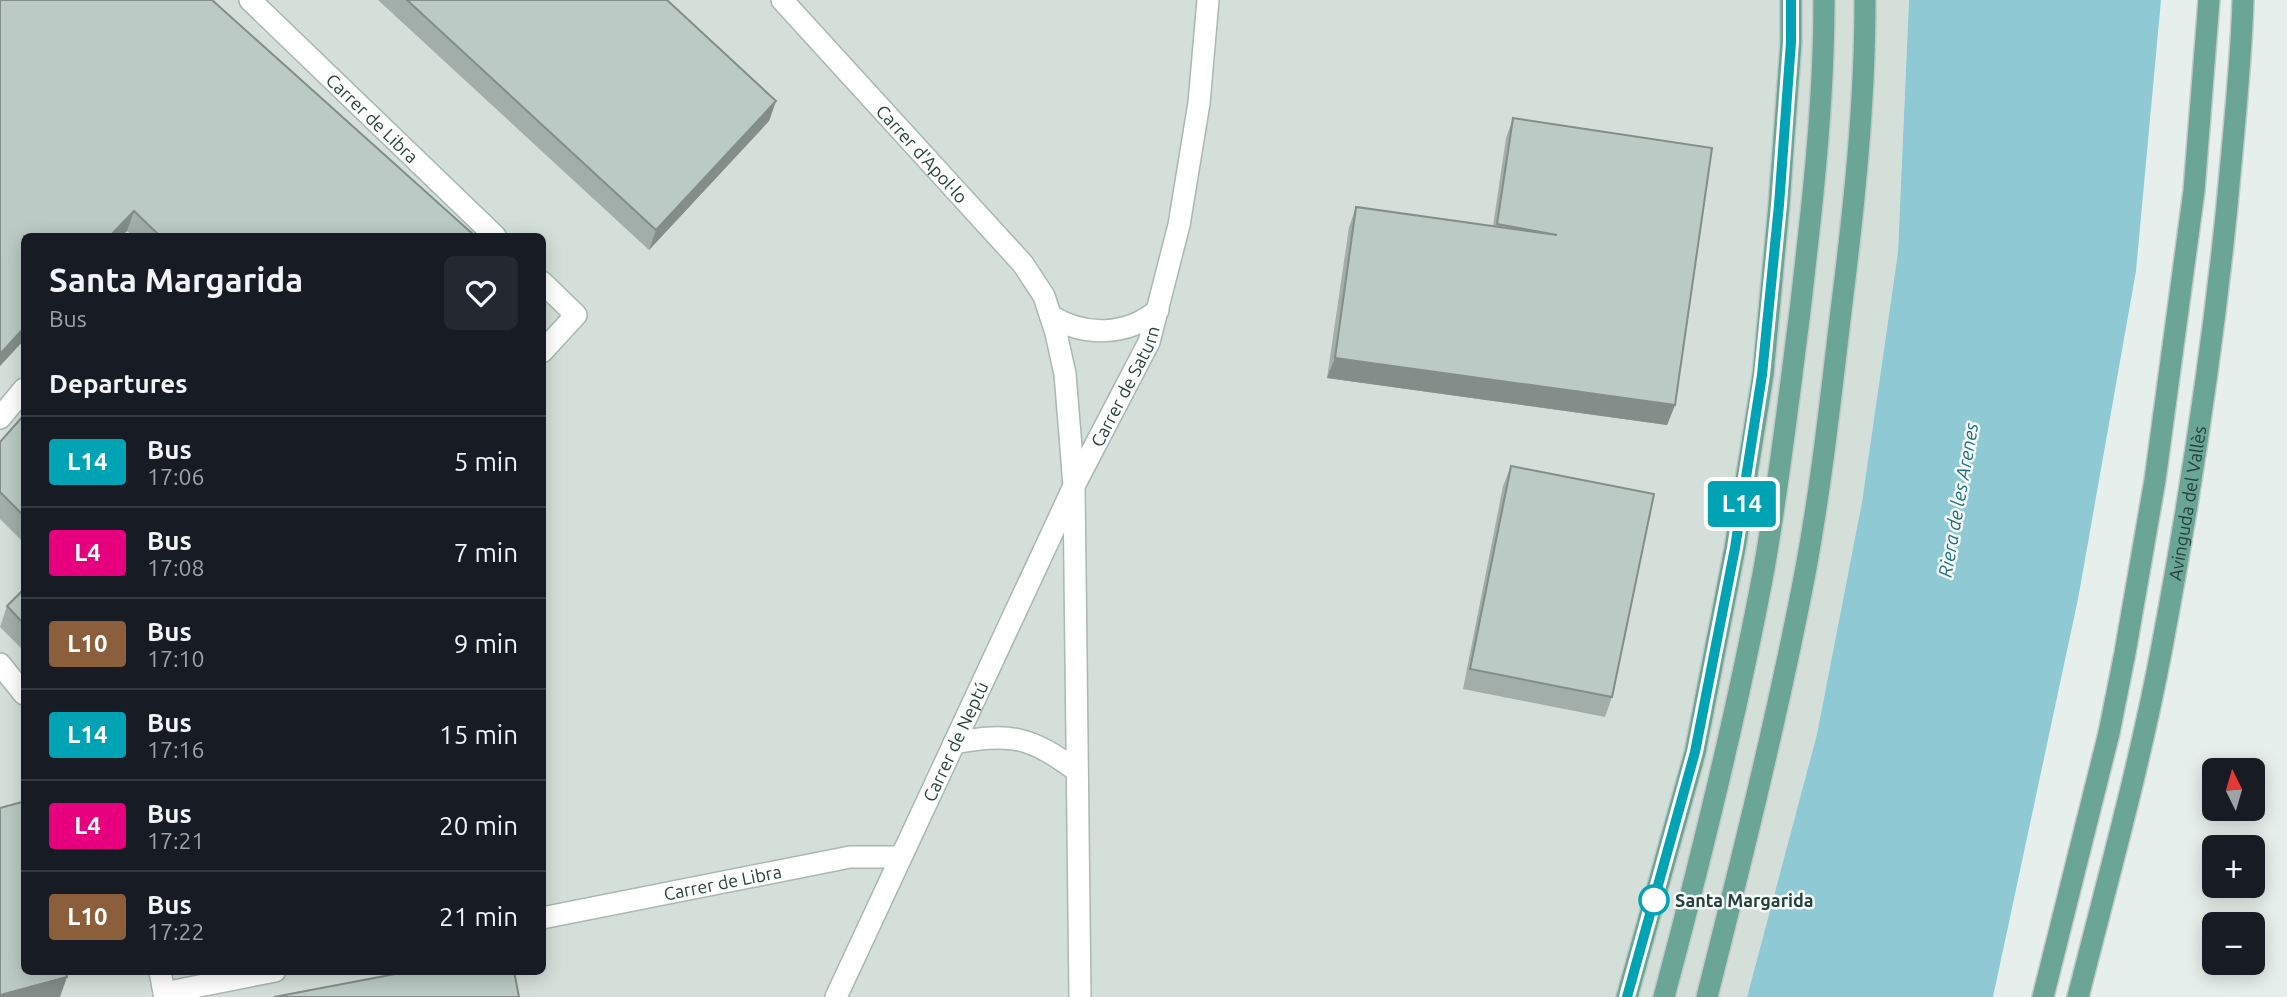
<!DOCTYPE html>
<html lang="en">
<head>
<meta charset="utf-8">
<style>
  :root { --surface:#171b24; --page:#242831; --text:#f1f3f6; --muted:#9ea1a6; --line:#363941 }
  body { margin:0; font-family:Ubuntu,sans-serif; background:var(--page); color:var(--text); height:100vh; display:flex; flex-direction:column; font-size:26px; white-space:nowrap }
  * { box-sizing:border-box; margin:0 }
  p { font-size:23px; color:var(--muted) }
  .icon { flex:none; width:38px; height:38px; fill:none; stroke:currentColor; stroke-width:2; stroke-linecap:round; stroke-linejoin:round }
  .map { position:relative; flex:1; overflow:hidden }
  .side { position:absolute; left:21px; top:233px; width:525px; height:742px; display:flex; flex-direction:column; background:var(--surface); border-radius:10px; box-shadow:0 4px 18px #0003 }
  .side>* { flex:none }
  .badge { padding:0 14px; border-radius:5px; font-size:24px; line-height:46px }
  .needle { width:46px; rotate:355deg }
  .fabs { position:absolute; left:2202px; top:758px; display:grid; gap:14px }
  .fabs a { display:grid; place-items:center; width:63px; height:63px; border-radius:10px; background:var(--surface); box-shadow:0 4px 18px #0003; font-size:35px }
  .map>.badge { position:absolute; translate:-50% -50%; box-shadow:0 0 0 4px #fff }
  h2 { padding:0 28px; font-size:26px; line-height:63px }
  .round { display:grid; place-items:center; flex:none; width:74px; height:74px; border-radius:10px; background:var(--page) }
  .overview { display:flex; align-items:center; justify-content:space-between; height:119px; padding:0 28px }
  h1 { font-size:33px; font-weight:600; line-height:52px }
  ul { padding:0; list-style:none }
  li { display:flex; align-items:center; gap:21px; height:91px; padding:0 28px; border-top:2px solid var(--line) }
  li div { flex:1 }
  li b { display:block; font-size:26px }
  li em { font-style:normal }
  li .badge { min-width:77px; font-weight:700; text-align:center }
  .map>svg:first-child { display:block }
  .built { fill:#d4dfda; fill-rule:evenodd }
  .water { fill:#8ec9d4 }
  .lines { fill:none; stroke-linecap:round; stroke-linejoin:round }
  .minor-casing { stroke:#a8b8b2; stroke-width:24 }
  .major-casing { stroke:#c2cac8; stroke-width:24 }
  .minor { stroke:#fff; stroke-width:21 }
  .major { stroke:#6aa596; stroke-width:21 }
  .wall { fill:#a1aea9 }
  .shaded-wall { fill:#838d89 }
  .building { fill:#bbcac4; stroke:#838d89; stroke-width:2 }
  .line-casing { stroke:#fff; stroke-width:16 }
  .line { stroke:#00a3b4; stroke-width:10 }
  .stop-dot { fill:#fff; stroke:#00a3b4; stroke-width:3.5 }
  .labels { text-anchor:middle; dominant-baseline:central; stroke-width:5; stroke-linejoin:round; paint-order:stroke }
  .street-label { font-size:18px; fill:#24423a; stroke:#f7fbf9 }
  .stop-label { font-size:18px; font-weight:bold; fill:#24423a; stroke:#f7fbf9; text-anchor:start }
  .water-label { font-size:19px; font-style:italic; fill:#1c6f80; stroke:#f7fbf9 }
</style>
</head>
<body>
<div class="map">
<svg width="2287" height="997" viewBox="0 0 2287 997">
  <rect width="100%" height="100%" fill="#e6efeb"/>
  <!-- built -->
  <path class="built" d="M0,0H1909L1898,252L1862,502L1817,734L1747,997H0ZM24,236H542V971H24Z"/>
  <!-- water -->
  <path class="water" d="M1909,0H2161L2136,271L2078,599L1993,997H1747L1817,734L1862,502L1898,252Z"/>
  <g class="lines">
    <defs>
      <g id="minor">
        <path id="s1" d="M250,0L495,236"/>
        <path id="s2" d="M782,0L1023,264L1044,296L1056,333L1065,374L1070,435L1074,486L1080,997"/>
        <path d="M542,282L576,315L542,352"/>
        <path d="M1051,316C1085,337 1127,336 1158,310"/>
        <path d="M0,418L24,389"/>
        <path d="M0,664L24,694"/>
        <path d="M954,743C1011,732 1031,737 1077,771"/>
        <path id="s3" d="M542,918L850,857H901"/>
        <path d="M160,971L164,993L275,971"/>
        <path id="s4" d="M836,997L1074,486L1149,342L1179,225L1199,103L1208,0"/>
      </g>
      <g id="major">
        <path d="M1627,997L1695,753L1735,548L1763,375L1779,205L1791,42V0"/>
        <path d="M1664,997C1702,855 1737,713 1764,569C1779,484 1789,397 1800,311C1812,208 1824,105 1824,0"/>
        <path d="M1707,997C1741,862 1775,726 1802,589C1820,498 1830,404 1841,311C1854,208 1865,105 1865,0"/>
        <path d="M2043,997L2109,733L2125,653L2155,480L2194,191L2209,0"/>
        <path id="s5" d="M2078,997C2107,882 2139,768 2161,652C2189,504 2212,355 2227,206C2233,138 2241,69 2243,0"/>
      </g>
    </defs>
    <!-- minor casing -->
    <use href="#minor" class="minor-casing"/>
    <!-- major casing -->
    <use href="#major" class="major-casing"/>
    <!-- minor -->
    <use href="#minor" class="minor"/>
    <!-- major -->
    <use href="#major" class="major"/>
  </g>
  <!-- wall -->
  <path class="wall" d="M0,0L475,236H133L127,231L24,236V340L0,366Z
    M378,0H667L776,101L769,121L649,250Z
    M1513,118L1675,405L1667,425L1327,378L1349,227L1356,207L1493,226L1506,138Z
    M24,415V543L0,519V442Z
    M1511,466L1612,697L1605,717L1463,689L1503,486Z
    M24,589V651L0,627L7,606Z"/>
  <!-- shaded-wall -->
  <path class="shaded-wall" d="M776,101L769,121L649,250L656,230Z
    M134,211L127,231L122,236H110Z
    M24,328V340L0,366V354Z
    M1335,358L1675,405L1667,425L1327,378Z
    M67,977L60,997H0V995Z"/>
  <!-- building -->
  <path class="building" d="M0,0H212L475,236H160L134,211L110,236H24V328L0,354Z
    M407,0H667L776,101L656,230Z
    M1513,118L1712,148L1675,405L1335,358L1356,207L1557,235L1497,224Z
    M24,415V516L0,492V442Z
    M1511,466L1654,494L1612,697L1470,669Z
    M24,589V624L7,606Z
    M22,802L24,812V971H66L67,977L0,995V808Z
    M411,971H514L519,997H274Z"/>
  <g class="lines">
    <defs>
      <path id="line" d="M1627,997L1695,752L1735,548L1762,375L1779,205L1791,42V0"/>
    </defs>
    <!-- line casing -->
    <use href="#line" class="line-casing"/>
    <!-- line -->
    <use href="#line" class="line"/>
  </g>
  <!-- markers -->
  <circle class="stop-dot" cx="1654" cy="900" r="14"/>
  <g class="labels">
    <!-- street labels -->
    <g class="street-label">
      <text stroke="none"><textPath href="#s1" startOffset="170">Carrer de Libra</textPath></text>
      <text stroke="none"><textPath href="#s2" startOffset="208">Carrer d'Apol·lo</textPath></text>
      <text stroke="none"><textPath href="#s4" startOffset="676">Carrer de Saturn</textPath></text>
      <text stroke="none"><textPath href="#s5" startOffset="506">Avinguda del Vallès</textPath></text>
      <text stroke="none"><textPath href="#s4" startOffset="282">Carrer de Neptú</textPath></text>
      <text stroke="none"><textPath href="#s3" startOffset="184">Carrer de Libra</textPath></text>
    </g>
    <!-- stop labels -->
    <g class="stop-label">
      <text x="1675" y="900">Santa Margarida</text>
    </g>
    <!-- water labels -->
    <g class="water-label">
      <text transform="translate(1958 500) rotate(-80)">Riera de les Arenes</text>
    </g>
  </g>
</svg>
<div class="fabs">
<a><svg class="needle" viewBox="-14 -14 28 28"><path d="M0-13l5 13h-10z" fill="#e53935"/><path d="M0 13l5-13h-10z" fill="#9ea1a6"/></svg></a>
<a>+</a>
<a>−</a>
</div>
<b class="badge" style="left:1742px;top:504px;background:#00a3b4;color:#fff">L14</b>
<section class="side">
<div class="overview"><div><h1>Santa Margarida</h1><p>Bus</p></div><a class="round"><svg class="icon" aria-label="heart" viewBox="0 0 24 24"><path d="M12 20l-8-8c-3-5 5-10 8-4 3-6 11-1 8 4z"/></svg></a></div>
<h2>Departures</h2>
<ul>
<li><span class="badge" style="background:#00a3b4;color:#fff">L14</span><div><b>Bus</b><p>17:06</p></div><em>5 min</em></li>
<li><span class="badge" style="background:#e6007e;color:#fff">L4</span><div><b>Bus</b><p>17:08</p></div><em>7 min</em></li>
<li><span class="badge" style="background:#8b5e3c;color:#fff">L10</span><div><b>Bus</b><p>17:10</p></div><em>9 min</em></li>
<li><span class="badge" style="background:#00a3b4;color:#fff">L14</span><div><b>Bus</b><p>17:16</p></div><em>15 min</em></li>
<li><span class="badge" style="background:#e6007e;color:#fff">L4</span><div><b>Bus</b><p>17:21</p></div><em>20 min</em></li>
<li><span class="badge" style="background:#8b5e3c;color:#fff">L10</span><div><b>Bus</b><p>17:22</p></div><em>21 min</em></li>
</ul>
</section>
</div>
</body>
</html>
